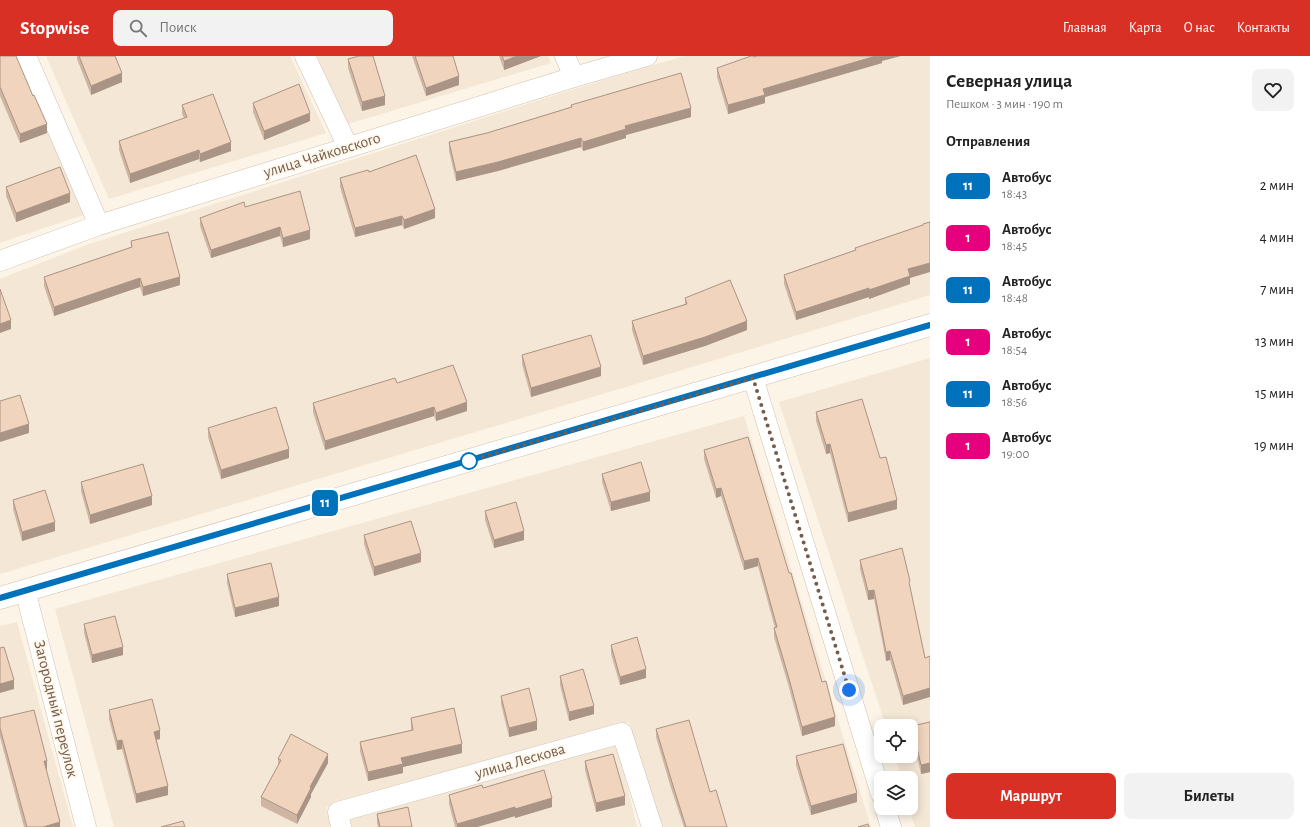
<!DOCTYPE html>
<html lang="ru">
<head>
<meta charset="utf-8">
<style>
  :root { --surface:#fff; --page:#f2f2f2; --text:#222; --muted:#767676; --accent:#d93025 }
  body { margin:0; font-family:"Alegreya Sans",sans-serif; background:var(--page); color:var(--text); height:100vh; display:flex; flex-direction:column; font-size:15px; white-space:nowrap }
  * { box-sizing:border-box; margin:0 }
  p { font-size:13px; color:var(--muted) }
  .icon { flex:none; width:22px; height:22px; fill:none; stroke:currentColor; stroke-width:2; stroke-linecap:round; stroke-linejoin:round }
  .map { position:relative; flex:1; overflow:hidden }
  .sheet { display:flex; flex-direction:column; background:var(--surface); width:380px }
  .sheet>* { flex:none }
  .badge { padding:0 8px; border-radius:6px; font-size:14px; line-height:26px }
  .tools { position:absolute; left:874px; top:663px; display:grid; gap:8px }
  .tools a { display:grid; place-items:center; width:44px; height:44px; border-radius:8px; background:var(--surface); box-shadow:0 2px 10px #0003; font-size:20px }
  .you { position:absolute; width:20px; height:20px; margin:-10px; border:3px solid #fff; border-radius:50%; background:#1a73e8; box-shadow:0 0 0 6px #1a73e833 }
  .map>.badge { position:absolute; translate:-50% -50%; box-shadow:0 0 0 2px #fff }
  h2 { padding:0 16px; font-size:15px; line-height:36px }
  .round { display:grid; place-items:center; flex:none; width:42px; height:42px; border-radius:8px; background:var(--page) }
  .overview { display:flex; align-items:center; justify-content:space-between; height:68px; padding:0 16px }
  h1 { font-size:19px; font-weight:700; line-height:30px }
  .button { display:flex; gap:8px; margin-top:auto; padding:8px 16px }
  .button a { flex:1; height:46px; border-radius:8px; background:var(--accent); color:#fff; font-size:16px; font-weight:700; line-height:46px; text-align:center }
  .button a+a { background:var(--page); color:var(--text) }
  ul { padding:0; list-style:none }
  li { display:flex; align-items:center; gap:12px; height:52px; padding:0 16px }
  li div { flex:1 }
  li b { display:block; font-size:15px }
  li em { font-style:normal }
  li .badge { min-width:44px; font-weight:700; text-align:center }
  header { display:flex; align-items:center; gap:24px; box-sizing:border-box; height:56px; padding:0 20px; background:var(--accent); color:#fff }
  header strong { font-size:19px }
  nav { display:flex; gap:22px; margin-inline-start:auto; font-size:14px }
  .search { width:280px; height:36px; background:var(--page); display:flex; align-items:center; gap:10px; box-sizing:border-box; padding:0 14px; border-radius:8px; color:var(--muted); font-size:15px }
  main { display:flex; flex:1; min-height:0 }
  .map>svg:first-child { display:block }
  .residential { fill:#f4e7d5 }
  .lines { fill:none; stroke-linecap:round; stroke-linejoin:round }
  .minor-casing { stroke:#d0bfaf; stroke-width:21 }
  .tertiary-casing { stroke:#d0bfaf; stroke-width:23 }
  .minor { stroke:#fff; stroke-width:20 }
  .tertiary { stroke:#fff; stroke-width:22 }
  .wall { fill:#cfb6a3 }
  .shaded-wall { fill:#a99485 }
  .building { fill:#f1d4be; stroke:#a99485 }
  .line-casing { stroke:#fff; stroke-width:9 }
  .line { stroke:#0072bc; stroke-width:6 }
  .walk { stroke:#755c4b; stroke-width:4; stroke-dasharray:0 7.2 }
  .stop-dot { fill:#fff; stroke:#0072bc; stroke-width:2 }
  .labels { text-anchor:middle; dominant-baseline:central; stroke-width:4; stroke-linejoin:round; paint-order:stroke }
  .street-label { font-size:16px; fill:#755c4b; stroke:#fff8ed }
</style>
</head>
<body>
<header>
<strong>Stopwise</strong>
<div class="search"><svg class="icon" aria-label="search" viewBox="0 0 24 24"><circle cx="10" cy="10" r="6"/><path d="M15 15l6 6"/></svg>Поиск</div>
<nav><a>Главная</a><a>Карта</a><a>О нас</a><a>Контакты</a></nav>
</header>
<main>
<div class="map">
<svg width="930" height="771" viewBox="0 0 930 771">
  <rect width="100%" height="100%" fill="#fcf4e6"/>
  <!-- residential -->
  <path class="residential" d="M0,0H16L83,159L0,187Z
    M46,0H290L326,77L109,143Z
    M317,0H548L551,7L348,68Z
    M684,0H930V239L626,331L0,518V223L89,188L574,33Z
    M930,302V771H915L909,752H911V722H901L895,700H911V670H886L779,346Z
    M744,360L871,771H662L629,666L326,751L331,771H114L55,553Z
    M17,566L73,771H0V570Z
    M617,688L637,771H352L349,761Z"/>
  <g class="lines">
    <defs>
      <path id="minor" d="M26,0L99,169
        M305,0L348,91
        M565,0L574,21
        M0,205L99,169L574,21L647,0
        M753,322L881,738
        M25,534L86,771
        M885,752L891,771
        M341,771L338,756L622,677L652,771"/>
      <path id="tertiary" d="M0,542L930,269"/>
    </defs>
    <!-- minor casing -->
    <use href="#minor" class="minor-casing"/>
    <!-- tertiary casing -->
    <use href="#tertiary" class="tertiary-casing"/>
    <!-- minor -->
    <use href="#minor" class="minor"/>
    <!-- tertiary -->
    <use href="#tertiary" class="tertiary"/>
  </g>
  <!-- wall -->
  <path class="wall" d="M0,0L47,77L20,87L0,40Z
    M77,0H115L122,26L91,39L77,3Z
    M412,0H453L459,29L426,40Z
    M499,0H541L504,14Z
    M754,1L882,5V7L765,41V47L728,58L717,21V12Z
    M348,3L385,49L362,55L348,12Z
    M253,47L310,65L264,84L253,56Z
    M182,49L231,95L200,106L199,103L130,127L119,94V85L184,62L182,58Z
    M571,49L691,61L626,79V82L583,95L581,91L498,115L456,125L449,95V86L487,77L571,51Z
    M369,116L435,162L404,173L402,169L355,181L340,131V122Z
    M6,131L70,146L16,166L6,140Z
    M245,151L310,183L283,191L280,180L211,202L200,170V162Z
    M930,166L910,222V228L869,243V241L796,264L784,228V219L855,194V192L923,170V168Z
    M131,185L180,229L143,240L140,231L54,260L44,230V221L131,191Z
    M685,242L747,274L705,290L643,309L632,274V265L685,248Z
    M522,299L601,320L531,341L522,308Z
    M397,327L467,355L436,365L434,360L325,394L313,356V347Z
    M816,356L880,402L897,453L848,466L830,397L826,398L816,365Z
    M208,372L289,402L221,423L208,381Z
    M704,394L822,626L835,670L802,680L788,628L774,581V572H775L758,510L744,514L721,440L716,442L704,403Z
    M602,418L650,445L611,455L602,426Z
    M81,426L152,449L90,468L81,435Z
    M13,444L55,475L22,485L13,453Z
    M485,455L524,484L494,492L485,464Z
    M364,479L421,506L374,520L364,488Z
    M860,504L910,531L925,602L903,649L890,604L886,605L874,543L868,544L860,513Z
    M227,518L279,550L235,561L227,527Z
    M84,568L123,599L92,607L84,577Z
    M611,589L646,622L620,629L611,598Z
    M560,620L594,658L569,665L560,629Z
    M501,640L537,674L509,681L501,648Z
    M109,654L160,683L157,684L168,739L136,747L122,693L117,694L109,663Z
    M0,662L47,713L46,714L60,771H24L0,681Z
    M411,662L462,697L403,711V717L368,725L360,695V686L411,674Z
    M930,666V716L921,718L912,679V670Z
    M656,673L727,771H684L671,732L656,681Z
    M796,700L857,746L811,759L796,709Z
    M278,703L328,707L311,738V741L297,768L261,750V741L278,710Z
    M585,705L625,749L596,756L585,714Z
    M483,732L552,751L515,762V760L477,771H455L449,748V739Z
    M377,758L412,771H378L377,767Z"/>
  <!-- shaded-wall -->
  <path class="shaded-wall" d="M517,0H541L504,14V5Z
    M876,0H901L882,5V7L765,41V47L728,58V49L763,33Z
    M122,17V26L91,39V30Z
    M459,20V29L426,40V32Z
    M385,40V49L362,55V46Z
    M691,52V61L626,79V82L583,95V86L625,70Z
    M310,57V65L264,84V75Z
    M47,68V77L20,87V78Z
    M581,82V91L498,115L456,125V116Z
    M231,86V95L200,106V98Z
    M199,94V103L130,127V118Z
    M70,137V146L16,166V157Z
    M435,153V162L404,173V164Z
    M402,160V169L355,181V172Z
    M280,171V180L211,202V194Z
    M310,174V183L283,191V182Z
    M930,207V216L910,222V228L869,243V234L908,213Z
    M180,221V229L143,240V231Z
    M140,222V231L54,260V251Z
    M869,232V241L796,264V256Z
    M11,264V273L0,277V268Z
    M747,265V274L705,290L643,309V300Z
    M601,311V320L531,341V332Z
    M467,346V355L436,365V357Z
    M434,351V360L325,394V385Z
    M29,368V377L0,386V377Z
    M830,388V397L826,398V389Z
    M289,393V402L221,423V414Z
    M721,432V440L716,442V433Z
    M650,436V445L611,455V446Z
    M152,440V449L90,468V459Z
    M897,444V453L848,466V457Z
    M55,466V475L22,485V476Z
    M524,475V484L494,492V484Z
    M421,497V506L374,520V511Z
    M758,502V510L744,514V505Z
    M874,534V543L868,544V535Z
    M279,541V550L235,561V552Z
    M123,591V599L92,607V599Z
    M890,595V604L886,605V596Z
    M646,613V622L620,629V621Z
    M14,624V633L0,637V628Z
    M930,632V641L903,649V640Z
    M594,650V658L569,665V656Z
    M835,661V670L802,680V671Z
    M537,665V674L509,681V672Z
    M160,674V683L154,684V676Z
    M122,684V693L117,694V685Z
    M462,688V697L403,711V717L368,725V716L401,702Z
    M328,698V707L311,738V741L297,768V759L310,731Z
    M44,705H47V713L44,714Z
    M930,707V716L921,718V709Z
    M168,730V739L136,747V738Z
    M857,737V746L811,759V750Z
    M625,740V749L596,756V747Z
    M552,742V751L515,762V753Z
    M515,751V760L477,771H457V768Z
    M60,766V771H43Z"/>
  <!-- building -->
  <path class="building" d="M0,0H16L33,40L34,39L47,68L20,78L0,31Z
    M79,0H115L122,17L91,30Z
    M359,0H373L385,40L362,46L348,3Z
    M415,0H453L459,20L426,32Z
    M502,0H517L504,5Z
    M751,0H753L754,1L757,0H876L763,33L765,39L728,49L717,12Z
    M681,17L691,52L625,70L626,73L583,86L581,82L498,106L456,116L449,86L487,77L572,51L571,49Z
    M299,28L310,57L264,75L253,47Z
    M213,38L231,86L200,98L199,94L130,118L119,85L187,61L182,49Z
    M416,99L435,153L404,164L402,160L355,172L340,122L368,114L369,116Z
    M60,111L70,137L16,157L6,131Z
    M300,135L310,174L283,182L280,171L211,194L200,162L244,146L245,151Z
    M930,166V207L908,213L910,220L869,234V232L796,256L784,219L856,194L855,192L923,169V168Z
    M168,176L180,221L143,231L140,222L54,251L44,221L132,191L131,185Z
    M730,224L747,265L705,281L643,300L632,265L687,248L685,242Z
    M0,233L11,264L0,268Z
    M591,279L601,311L531,332L522,299Z
    M453,309L467,346L436,357L434,351L325,385L313,347L395,322L397,327Z
    M20,339L29,368L0,377V345Z
    M862,343L880,402L886,401L897,444L848,457L830,388L826,389L816,356Z
    M276,351L289,393L221,414L208,372Z
    M748,381L789,517H791L822,626L826,625L835,661L802,671L788,619L774,572L777,571L758,502L744,505L721,432L716,433L704,394Z
    M641,406L650,436L611,446L602,418Z
    M143,408L152,440L90,459L81,426Z
    M45,434L55,466L22,476L13,444Z
    M516,446L524,475L494,484L485,455Z
    M411,465L421,497L374,511L364,479Z
    M902,492L910,525L909,526L925,602L930,600V632L903,640L890,595L886,596L874,534L868,535L860,504Z
    M271,507L279,541L235,552L227,518Z
    M115,560L123,591L92,599L84,568Z
    M637,581L646,613L620,621L611,589Z
    M4,591L14,624L0,628V592Z
    M583,613L594,650L569,656L560,620Z
    M529,632L537,665L509,672L501,640Z
    M152,643L160,674L154,676L168,730L136,738L122,684L117,685L109,654Z
    M454,652L462,688L401,702L403,708L368,716L360,686L413,674L411,662Z
    M34,654L47,705H44L60,766L43,771H27L0,672V662Z
    M689,664L710,736L716,734L727,771H686L671,723L656,673Z
    M930,666V707L921,709L912,670Z
    M291,678L328,698L310,731L311,732L297,759L261,741L281,704L278,703Z
    M843,688L857,737L811,750L796,700Z
    M613,698L625,740L596,747L585,705Z
    M544,714L552,742L515,753V751L457,768L449,739L482,729L483,732Z
    M408,751L412,771H380L377,758Z
    M183,765L185,771H161Z
    M868,768L869,771H858Z"/>
  <g class="lines">
    <defs>
      <path id="line" d="M0,542L930,269"/>
    </defs>
    <!-- line casing -->
    <use href="#line" class="line-casing"/>
    <!-- line -->
    <use href="#line" class="line"/>
    <!-- walk -->
    <path class="walk" d="M469,405L753,322L849,634"/>
  </g>
  <!-- markers -->
  <circle class="stop-dot" cx="469" cy="405" r="8"/>
  <g class="labels">
    <!-- street labels -->
    <g class="street-label">
      <text transform="translate(322 99) rotate(-17)">улица Чайковского</text>
      <text transform="translate(56 653) rotate(76)">Загородный переулок</text>
      <text transform="translate(520 705) rotate(-16)">улица Лескова</text>
    </g>
  </g>
</svg>
<div class="tools">
<a><svg class="icon" aria-label="locate" viewBox="0 0 24 24"><circle cx="12" cy="12" r="6"/><path d="M12 2v4M12 18v4M2 12h4M18 12h4"/></svg></a>
<a><svg class="icon" aria-label="layers" viewBox="0 0 24 24"><path d="M12 4l9 5-9 5-9-5zM3 14l9 5 9-5"/></svg></a>
</div>
<div class="you" style="left:849px;top:634px"></div>
<b class="badge" style="left:325px;top:447px;background:#0072bc;color:#fff">11</b>
</div>
<section class="sheet">
<div class="overview"><div><h1>Северная улица</h1><p>Пешком · 3 мин · 190 m</p></div><a class="round"><svg class="icon" aria-label="heart" viewBox="0 0 24 24"><path d="M12 20l-8-8c-3-5 5-10 8-4 3-6 11-1 8 4z"/></svg></a></div>
<h2>Отправления</h2>
<ul>
<li><span class="badge" style="background:#0072bc;color:#fff">11</span><div><b>Автобус</b><p>18:43</p></div><em>2 мин</em></li>
<li><span class="badge" style="background:#e6007e;color:#fff">1</span><div><b>Автобус</b><p>18:45</p></div><em>4 мин</em></li>
<li><span class="badge" style="background:#0072bc;color:#fff">11</span><div><b>Автобус</b><p>18:48</p></div><em>7 мин</em></li>
<li><span class="badge" style="background:#e6007e;color:#fff">1</span><div><b>Автобус</b><p>18:54</p></div><em>13 мин</em></li>
<li><span class="badge" style="background:#0072bc;color:#fff">11</span><div><b>Автобус</b><p>18:56</p></div><em>15 мин</em></li>
<li><span class="badge" style="background:#e6007e;color:#fff">1</span><div><b>Автобус</b><p>19:00</p></div><em>19 мин</em></li>
</ul>
<div class="button"><a>Маршрут</a><a>Билеты</a></div>
</section>
</main>
</body>
</html>
